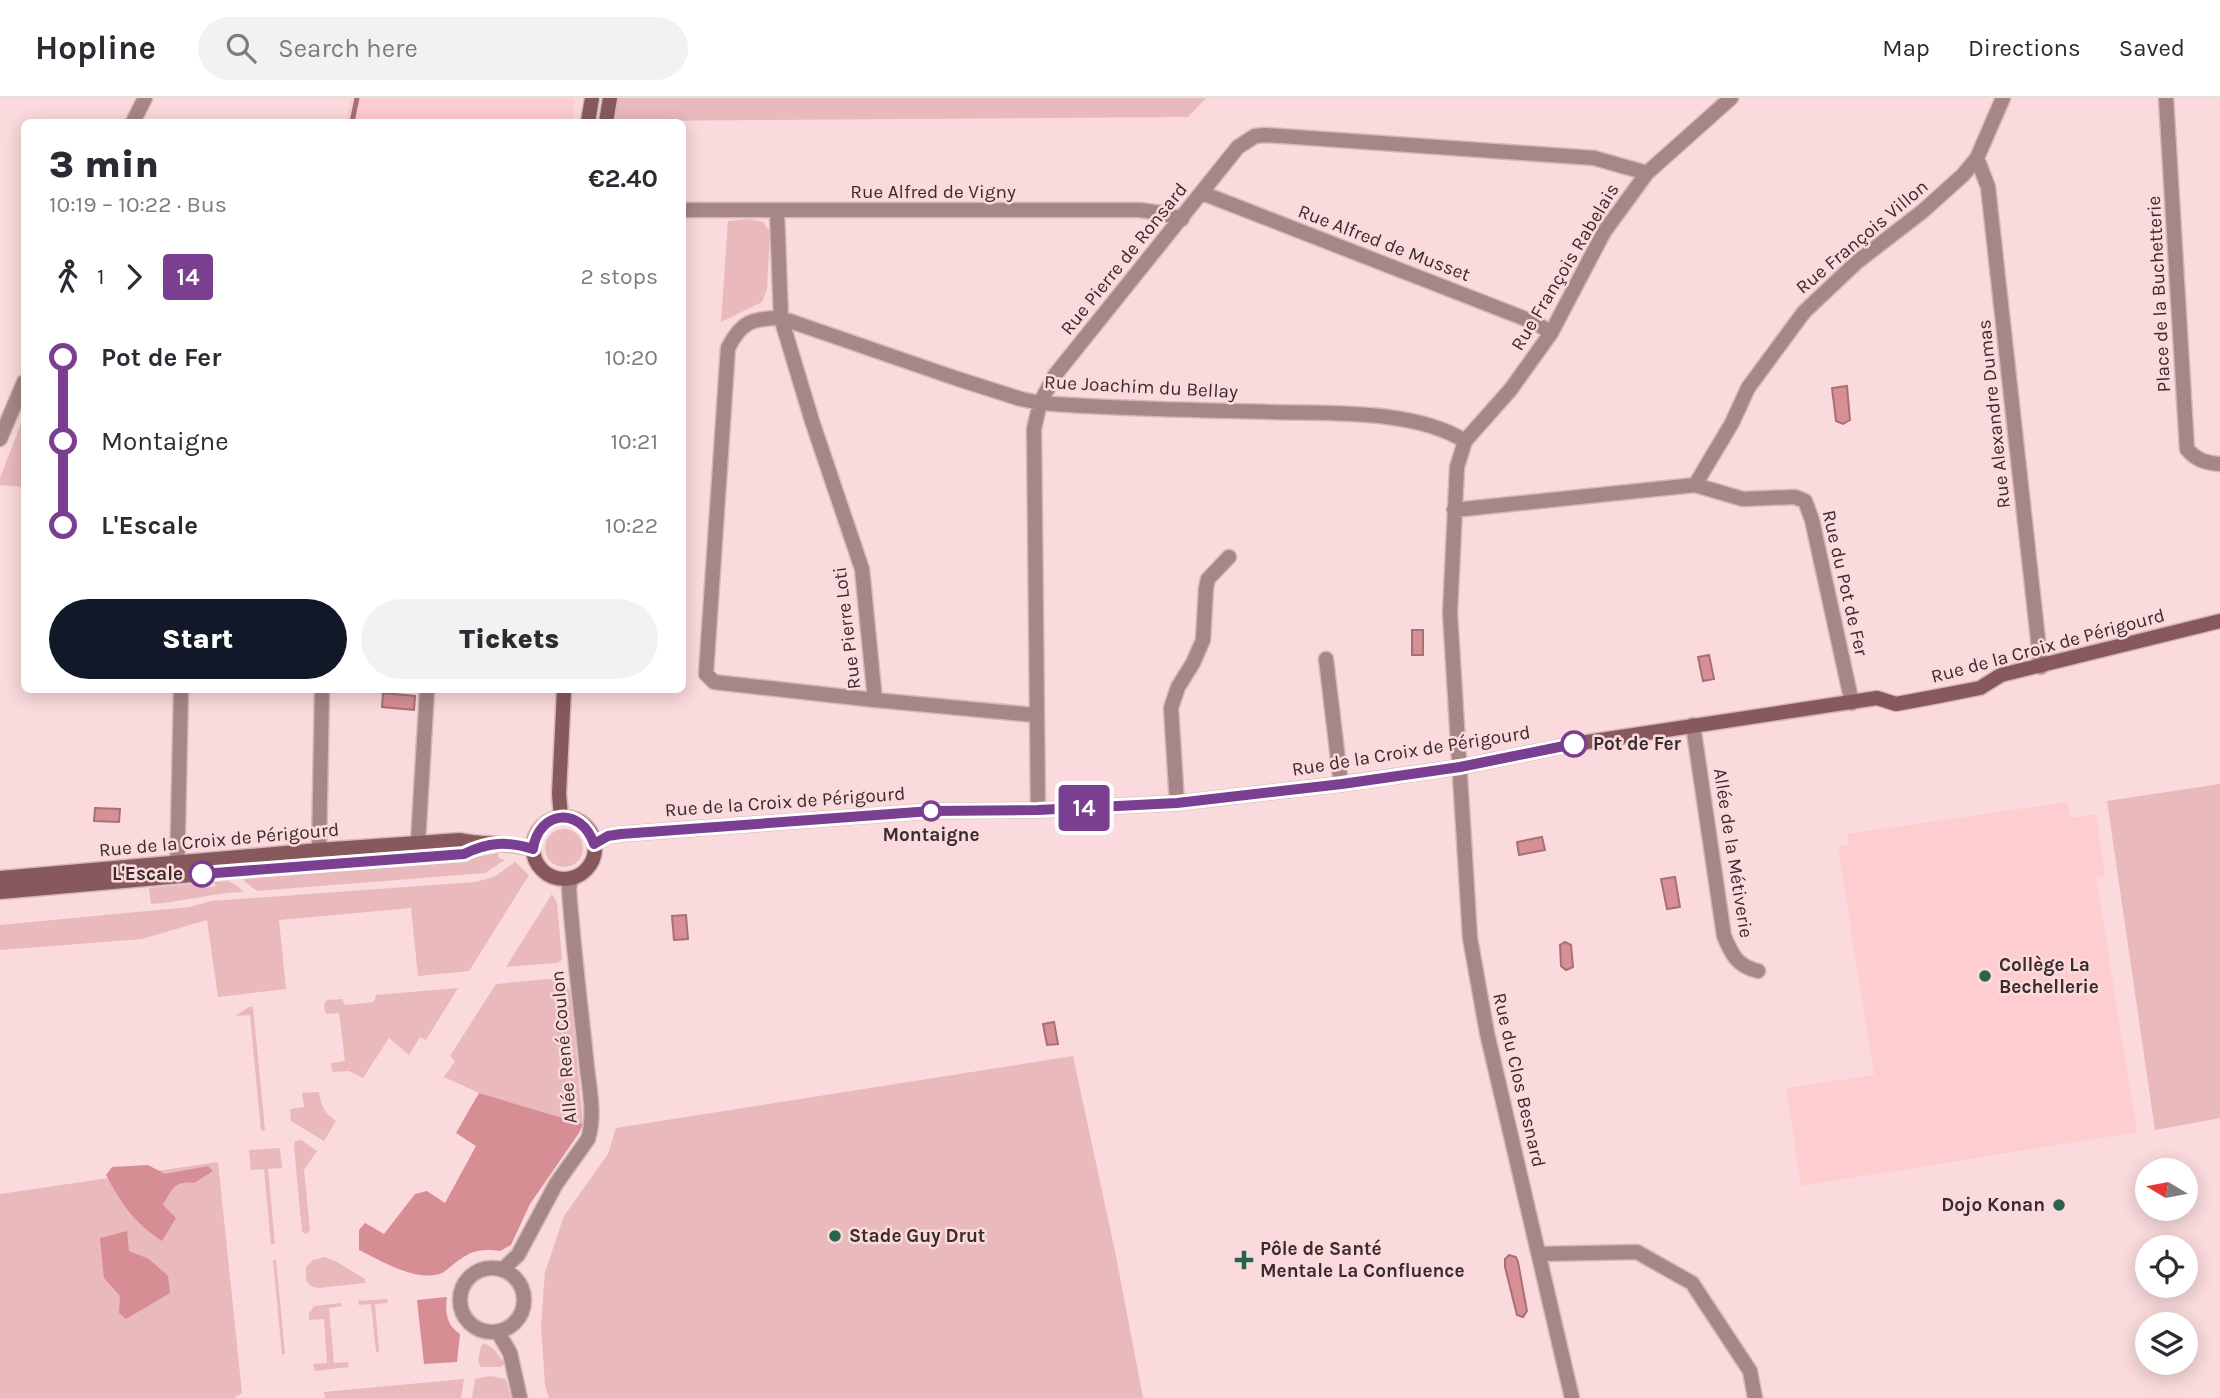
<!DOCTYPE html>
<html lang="en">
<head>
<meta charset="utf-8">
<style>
  :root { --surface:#fff; --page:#f2f2f3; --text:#2b2b33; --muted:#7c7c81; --line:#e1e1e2; --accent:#111827 }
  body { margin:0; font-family:Karla,sans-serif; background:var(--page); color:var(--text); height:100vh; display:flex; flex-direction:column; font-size:26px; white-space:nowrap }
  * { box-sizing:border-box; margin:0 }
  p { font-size:23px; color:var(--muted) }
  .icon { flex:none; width:38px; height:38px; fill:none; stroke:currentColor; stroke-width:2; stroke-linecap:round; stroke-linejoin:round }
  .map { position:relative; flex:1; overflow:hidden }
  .panel { position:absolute; left:21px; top:21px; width:665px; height:574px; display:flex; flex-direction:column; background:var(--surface); border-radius:10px; box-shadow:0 4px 18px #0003 }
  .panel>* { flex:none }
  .badge { padding:0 14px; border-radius:5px; font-size:24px; line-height:46px }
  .needle { width:46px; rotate:280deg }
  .fabs { position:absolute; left:2135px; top:1060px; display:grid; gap:14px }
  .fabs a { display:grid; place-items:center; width:63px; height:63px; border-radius:50%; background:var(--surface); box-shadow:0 4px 18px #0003; font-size:35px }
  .map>.badge { position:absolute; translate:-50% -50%; box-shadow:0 0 0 4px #fff }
  .legs { display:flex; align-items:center; gap:10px; height:77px; padding:0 28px; font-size:23px }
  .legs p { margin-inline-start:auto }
  .summary { display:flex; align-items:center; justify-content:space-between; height:119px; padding:0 28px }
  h1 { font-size:38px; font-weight:800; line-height:52px }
  .button { display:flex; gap:14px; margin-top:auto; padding:14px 28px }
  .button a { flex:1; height:80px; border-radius:42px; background:var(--accent); color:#fff; font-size:28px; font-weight:800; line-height:80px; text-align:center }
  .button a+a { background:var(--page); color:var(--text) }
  ul { padding:0 28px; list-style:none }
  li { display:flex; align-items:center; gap:24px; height:84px; font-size:26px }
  li i { display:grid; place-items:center; width:10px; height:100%; margin:0 9px; background:currentColor }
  li i::after { content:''; width:18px; height:18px; margin:-9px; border:5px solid; border-radius:50%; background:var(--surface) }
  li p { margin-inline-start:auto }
  li:first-child i { background:linear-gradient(#0000 50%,currentColor 0) }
  li:last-child i { background:linear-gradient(currentColor 50%,#0000 0) }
  header { display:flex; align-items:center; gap:42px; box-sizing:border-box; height:98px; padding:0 35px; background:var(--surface); border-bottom:2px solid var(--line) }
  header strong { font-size:33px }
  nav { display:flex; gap:38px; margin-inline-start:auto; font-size:24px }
  .search { width:490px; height:63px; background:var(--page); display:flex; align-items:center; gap:18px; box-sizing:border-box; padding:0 24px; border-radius:38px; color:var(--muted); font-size:26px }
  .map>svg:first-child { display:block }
  .built { fill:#fdcdcf }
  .green { fill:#e9b9bc }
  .forest { fill:#d68d93 }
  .water { fill:#d78e94; stroke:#a87075; stroke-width:2 }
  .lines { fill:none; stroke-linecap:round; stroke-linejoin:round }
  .stream { stroke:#a87075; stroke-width:5 }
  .street-casing { stroke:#d4b7b9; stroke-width:17 }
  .secondary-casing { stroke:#d4b7b9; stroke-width:17 }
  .street { stroke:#a78688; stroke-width:14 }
  .secondary { stroke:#87595d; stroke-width:14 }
  .line-1-casing { stroke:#fff; stroke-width:16 }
  .line-1 { stroke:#7a3f91; stroke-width:10 }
  .stop-1-dot { fill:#fff; stroke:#7a3f91; stroke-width:3.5 }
  .poi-dot { fill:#2a634c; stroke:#fadadc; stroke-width:2.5 }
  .labels { text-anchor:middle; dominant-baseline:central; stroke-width:5; stroke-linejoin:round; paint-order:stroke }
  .street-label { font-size:19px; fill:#3a2b2c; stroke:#fadadc }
  .stop-label { font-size:19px; font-weight:bold; fill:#3a2b2c; stroke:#fadadc; text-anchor:start }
  .poi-label { font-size:19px; font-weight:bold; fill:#3a2b2c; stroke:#fadadc; text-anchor:start }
</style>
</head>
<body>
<header>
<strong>Hopline</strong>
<div class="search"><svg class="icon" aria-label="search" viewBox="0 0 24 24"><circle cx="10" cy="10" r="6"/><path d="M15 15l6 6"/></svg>Search here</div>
<nav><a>Map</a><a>Directions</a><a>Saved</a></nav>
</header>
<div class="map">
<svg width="2220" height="1300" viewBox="0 0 2220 1300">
  <rect width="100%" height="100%" fill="#fadadc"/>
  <!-- built -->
  <path class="built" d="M351,0H575L572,24H346Z
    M2067,704L2071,720L2096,716L2105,777L2096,779L2137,1034L1801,1088L1786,990L1874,977L1838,749L1849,747L1847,736Z"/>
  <!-- green -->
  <path class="green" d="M615,0H1206L1188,19L631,23L611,21Z
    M750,121L763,124L770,134L767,191L762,204L721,224L728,123Z
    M24,318V389L0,387V380Z
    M2220,686V1020L2155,1032L2107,703Z
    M545 750a19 19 0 1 1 38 0a19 19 0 1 1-38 0Z
    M498,755L499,760L505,762L485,775L257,793L245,784L242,777L463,761Z
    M515,764L529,777L469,873L418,878L411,810L279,822L286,891L218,899L207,822L142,841L0,852V827L190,809L211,803L475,784L494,779Z
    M228,783L239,789L243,794C211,795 182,804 151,806L149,790L203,785L204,790L215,788V784Z
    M552,796L557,805L562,862L556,865L506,869Z
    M558,880L566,885L571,896L583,1026L479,995L444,979L455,963L450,958L496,886Z
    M458,890L426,942L420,939L409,957L389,940L363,980L349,973L332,974L331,965L345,963L339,915L327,916L325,913L324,906L327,902L342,901L345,907L374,904L376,897Z
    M249,909H253L265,1032L261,1033L250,917L235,918Z
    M1073,958L1116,1158L1143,1300H549L545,1287L541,1227L545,1174L564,1118L608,1056L616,1030Z
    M319,994C321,1008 324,1015 336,1023L324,1043L291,1023L290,1011L304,1009L302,995Z
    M301,1042L317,1053L304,1072L310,1132L306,1136L302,1134L294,1048L295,1043Z
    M280,1050L282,1070L268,1071L275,1146H271L264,1071L251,1072L249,1052Z
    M218,1064L242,1295L234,1300H0V1096Z
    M325,1159L337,1164L365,1181V1185L318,1190L310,1188L306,1182V1169L313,1162Z
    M273,1162H276L285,1256H282Z
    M387,1201L388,1205L375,1206L379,1254H376L371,1206L359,1207L358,1203Z
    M341,1205L342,1208L329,1210L334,1265L348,1264L349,1269L315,1273L313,1266L327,1265L324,1221L309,1222V1215L314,1208Z
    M484,1245L494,1251L505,1266L501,1269H481L478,1263L481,1248Z
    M491,1278L506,1281L511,1300H472L475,1281Z
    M464,1281L461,1300H325L324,1294Z"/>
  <!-- forest -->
  <path class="forest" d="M479,995L583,1026L579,1035L530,1106L511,1147L500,1153C480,1150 470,1153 455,1165C451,1168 446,1173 442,1175C417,1185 382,1163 359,1152V1132L365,1125L384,1136L415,1096L427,1093L445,1105L476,1048L456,1035Z
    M148,1067L165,1076L208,1068L213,1073L194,1085C175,1082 171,1092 163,1107L176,1120L162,1143C134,1124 122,1107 106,1077L112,1069Z
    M127,1133L129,1153L149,1161L168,1178L170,1195L126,1221L119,1215L120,1198L104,1180L100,1140Z
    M447,1199C445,1214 446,1227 460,1236L457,1264L424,1266L417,1202Z"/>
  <!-- water -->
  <path class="water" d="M1847,288L1850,322L1843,326L1836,323L1832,290Z
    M1412,532H1423V557H1412Z
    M1709,557L1714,581L1703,583L1698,559Z
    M383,595L415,598L414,612L382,609Z
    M95,710L120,711L119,724L94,723Z
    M1542,739L1545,752L1519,757L1517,744Z
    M1675,779L1680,809L1667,811L1661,781Z
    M686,817L688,841L674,842L672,818Z
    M1565,844L1571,847L1573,869L1566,872L1561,868L1560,847Z
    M1054,924L1058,946L1047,947L1043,926Z
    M1509,1157L1516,1159L1518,1164L1527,1213L1523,1219L1517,1217L1505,1169V1161Z"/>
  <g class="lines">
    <!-- stream -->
    <path class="stream" d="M352,24L357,0"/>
    <defs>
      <path id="street" d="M2166,0L2187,351C2196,362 2206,365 2220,366
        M133,24L145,0
        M1977,60L1988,89L2041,569
        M1202,95L1536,225L1551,235
        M682,112H1140L1161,115L1182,121
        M777,114L781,220L812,323L862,471L875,602L1035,617
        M0,341L24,284
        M1695,387L1743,401L1795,399L1805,403L1812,422L1852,605
        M1454,412L1695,387L1732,325L1748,290L1804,214L1857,164L1923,113L1963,77L1977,60L2003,0
        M1326,561L1341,686
        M875,602L714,584L706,576L728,250C741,224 752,220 781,220L955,280L1021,301L1040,305C1116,311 1194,312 1271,314C1330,316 1413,311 1465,343
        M1693,627L1724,838C1732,857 1737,868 1758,873
        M1177,705L1171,610L1178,589L1193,565L1203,542L1206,490L1208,481L1229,459
        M1038,712L1034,331L1040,305L1055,277L1238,49L1255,38L1265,37L1594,60L1647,75
        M418,745L427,592
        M319,752L322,592
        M177,777L181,592
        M1539,1156L1637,1154L1692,1185L1750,1273L1755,1300
        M460 1202a32 32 0 1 1 64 0a32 32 0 1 1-64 0Z
        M502,1172L518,1157L556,1086L588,1041C596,1016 588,985 586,960C580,903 573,847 569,791L571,780
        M498,1234L510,1255L520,1300
        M1572,1300L1487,935L1470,840L1450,515L1457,369L1465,343L1511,291L1551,235L1604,134L1647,75L1731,0"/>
      <path id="secondary" d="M588,24L592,0
        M606,24L610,0
        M561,719L559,696L564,592
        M533 750a31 31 0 1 1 62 0a31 31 0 1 1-62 0Z
        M594,746L608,738L621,736L931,713L1038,712L1177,705L1341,686L1460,669L1574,646L1877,600L1896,606L1939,598L1980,590L2001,577L2220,523
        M0,780L319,752L460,742C485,747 508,744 533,751
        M0,794L236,773L464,756L483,747"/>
    </defs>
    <!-- street casing -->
    <use href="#street" class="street-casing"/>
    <!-- secondary casing -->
    <use href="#secondary" class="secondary-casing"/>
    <!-- street -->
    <use href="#street" class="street"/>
    <!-- secondary -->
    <use href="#secondary" class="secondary"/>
  </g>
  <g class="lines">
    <defs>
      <path id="line-1" d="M202,776L464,756C488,744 507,743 533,751C539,712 581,708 594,746L608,738L621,736L931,713L1038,712L1177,705L1342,686L1460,669L1574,646"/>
    </defs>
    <!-- line-1 casing -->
    <use href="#line-1" class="line-1-casing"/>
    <!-- line-1 -->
    <use href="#line-1" class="line-1"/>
  </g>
  <!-- markers -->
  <g class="stop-1-dot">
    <circle cx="1574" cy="646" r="12"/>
    <circle cx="931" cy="713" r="9"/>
    <circle cx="202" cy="776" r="12"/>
  </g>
  <g class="poi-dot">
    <circle cx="1985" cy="878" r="7"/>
    <circle cx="2059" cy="1107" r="7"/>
    <circle cx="835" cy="1138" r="7"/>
    <path d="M1240.5 1151.5h7v7h7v7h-7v7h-7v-7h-7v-7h7z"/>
  </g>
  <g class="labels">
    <!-- street labels -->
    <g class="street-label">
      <text x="933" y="94">Rue Alfred de Vigny</text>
      <text transform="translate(1862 139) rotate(-40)">Rue François Villon</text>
      <text transform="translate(1384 145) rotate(21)">Rue Alfred de Musset</text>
      <text transform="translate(1124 161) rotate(-51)">Rue Pierre de Ronsard</text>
      <text transform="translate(1565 169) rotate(-59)">Rue François Rabelais</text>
      <text transform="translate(2159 196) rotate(-93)">Place de la Buchetterie</text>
      <text transform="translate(1141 289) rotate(3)">Rue Joachim du Bellay</text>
      <text transform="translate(1994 316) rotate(-96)">Rue Alexandre Dumas</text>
      <text transform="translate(1845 485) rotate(77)">Rue du Pot de Fer</text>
      <text transform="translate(847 530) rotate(-97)">Rue Pierre Loti</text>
      <text transform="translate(2048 548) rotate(-15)">Rue de la Croix de Périgourd</text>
      <text transform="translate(1411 653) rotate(-9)">Rue de la Croix de Périgourd</text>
      <text transform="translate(785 704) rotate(-4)">Rue de la Croix de Périgourd</text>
      <text transform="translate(219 742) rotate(-5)">Rue de la Croix de Périgourd</text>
      <text transform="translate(1733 755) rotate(81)">Allée de la Métiverie</text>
      <text transform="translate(564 949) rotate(-95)">Allée René Coulon</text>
      <text transform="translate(1519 982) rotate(77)">Rue du Clos Besnard</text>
    </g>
    <!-- stop labels -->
    <g class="stop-label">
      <text x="1593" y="646">Pot de Fer</text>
      <text x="931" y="737" text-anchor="middle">Montaigne</text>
      <text x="183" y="776" text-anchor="end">L'Escale</text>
    </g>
    <!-- poi labels -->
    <g class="poi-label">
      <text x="1999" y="867">Collège La<tspan x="1999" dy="22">Bechellerie</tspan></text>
      <text x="2045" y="1107" text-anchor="end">Dojo Konan</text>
      <text x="849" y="1138">Stade Guy Drut</text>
      <text x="1260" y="1151">Pôle de Santé<tspan x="1260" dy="22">Mentale La Confluence</tspan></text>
    </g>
  </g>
</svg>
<div class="fabs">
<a><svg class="needle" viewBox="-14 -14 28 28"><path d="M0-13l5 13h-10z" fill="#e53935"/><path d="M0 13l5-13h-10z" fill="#7c7c81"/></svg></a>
<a><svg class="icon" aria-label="locate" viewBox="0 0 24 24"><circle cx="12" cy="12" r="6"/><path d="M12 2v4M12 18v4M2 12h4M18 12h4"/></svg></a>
<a><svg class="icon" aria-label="layers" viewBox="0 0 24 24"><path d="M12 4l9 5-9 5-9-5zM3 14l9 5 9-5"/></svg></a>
</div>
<b class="badge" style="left:1084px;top:710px;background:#7a3f91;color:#fff">14</b>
<section class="panel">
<div class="summary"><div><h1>3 min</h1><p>10:19 – 10:22 · Bus</p></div><b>€2.40</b></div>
<div class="legs"><svg class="icon" aria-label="walk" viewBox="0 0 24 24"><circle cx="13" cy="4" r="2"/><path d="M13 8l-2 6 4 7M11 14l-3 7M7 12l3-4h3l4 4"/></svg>1<svg class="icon" aria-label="forward" viewBox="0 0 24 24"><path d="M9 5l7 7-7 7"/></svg><b class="badge" style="background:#7a3f91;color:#fff">14</b><p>2 stops</p></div>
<ul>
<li><i style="color:#7a3f91"></i><b>Pot de Fer</b><p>10:20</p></li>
<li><i style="color:#7a3f91"></i><span>Montaigne</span><p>10:21</p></li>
<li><i style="color:#7a3f91"></i><b>L'Escale</b><p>10:22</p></li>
</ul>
<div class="button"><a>Start</a><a>Tickets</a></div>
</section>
</div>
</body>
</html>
